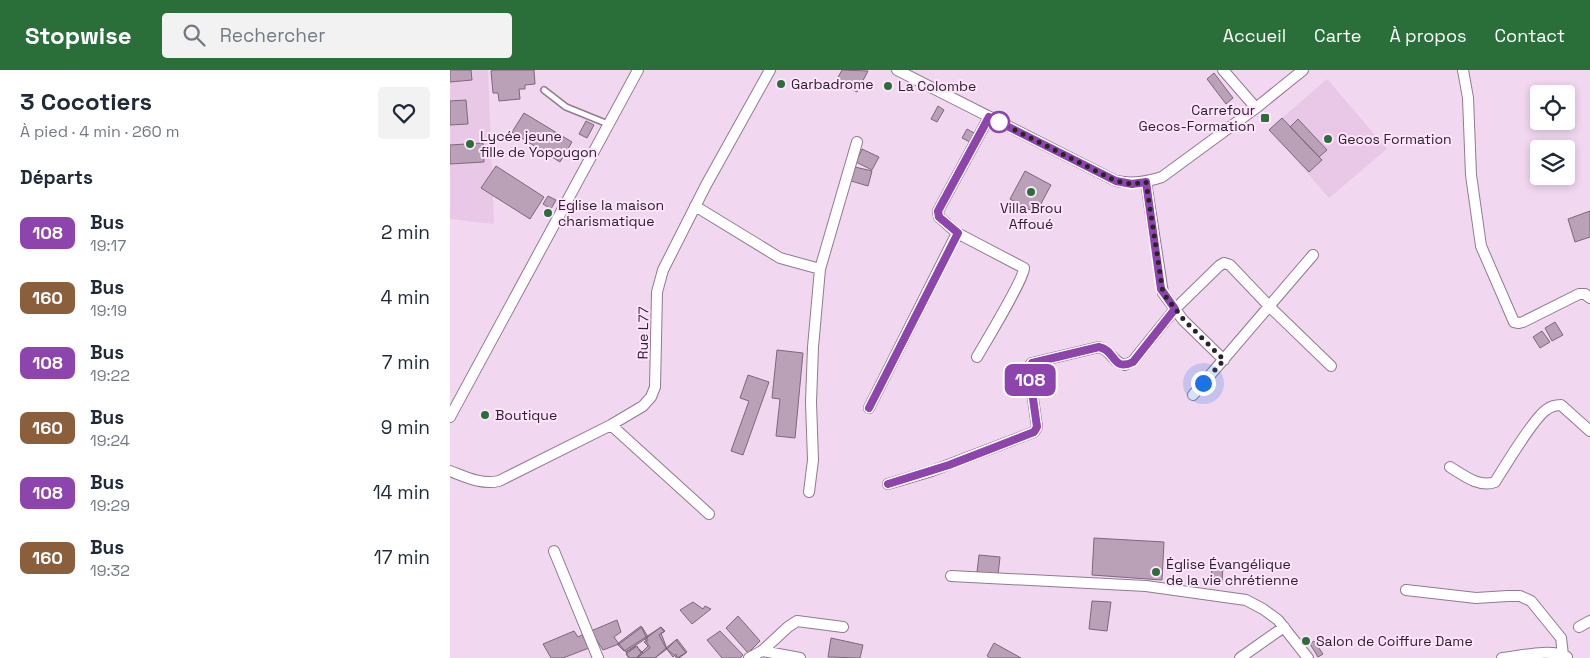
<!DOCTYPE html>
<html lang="fr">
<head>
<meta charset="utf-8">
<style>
  :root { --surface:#fff; --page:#f2f2f3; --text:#1f2937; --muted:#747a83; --accent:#2a6f3a }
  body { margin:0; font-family:"Space Grotesk",sans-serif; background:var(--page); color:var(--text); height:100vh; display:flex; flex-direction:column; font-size:19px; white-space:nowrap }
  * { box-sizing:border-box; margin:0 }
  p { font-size:16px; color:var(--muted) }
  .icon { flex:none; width:28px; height:28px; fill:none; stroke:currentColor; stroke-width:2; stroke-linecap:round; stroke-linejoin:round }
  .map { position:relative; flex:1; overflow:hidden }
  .details { display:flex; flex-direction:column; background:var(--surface); width:450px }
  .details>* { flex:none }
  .badge { padding:0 10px; border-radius:8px; font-size:18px; line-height:32px }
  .tools { position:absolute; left:1080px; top:15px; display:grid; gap:10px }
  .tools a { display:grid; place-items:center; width:45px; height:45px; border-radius:5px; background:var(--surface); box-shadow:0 2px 8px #0003; font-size:25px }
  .you { position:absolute; width:25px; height:25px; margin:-12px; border:4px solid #fff; border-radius:50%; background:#1a73e8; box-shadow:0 0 0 8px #1a73e833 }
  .map>.badge { position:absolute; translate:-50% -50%; box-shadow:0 0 0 2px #fff }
  h2 { padding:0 20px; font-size:19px; line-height:45px }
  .round { display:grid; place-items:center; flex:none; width:52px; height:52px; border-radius:5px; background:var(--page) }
  .headline { display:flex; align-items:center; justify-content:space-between; height:85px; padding:0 20px }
  h1 { font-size:24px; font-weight:600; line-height:38px }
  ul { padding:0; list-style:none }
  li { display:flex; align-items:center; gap:15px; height:65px; padding:0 20px }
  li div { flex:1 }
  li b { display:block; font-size:19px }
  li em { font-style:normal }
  li .badge { min-width:55px; font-weight:700; text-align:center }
  header { display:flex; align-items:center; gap:30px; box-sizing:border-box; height:70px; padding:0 25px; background:var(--accent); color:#fff }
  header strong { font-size:24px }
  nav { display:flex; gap:28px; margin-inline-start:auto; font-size:18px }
  .search { width:350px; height:45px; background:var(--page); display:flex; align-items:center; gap:12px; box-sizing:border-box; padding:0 18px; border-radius:5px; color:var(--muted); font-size:19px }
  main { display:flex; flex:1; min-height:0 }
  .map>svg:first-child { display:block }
  .built { fill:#e8c8e6 }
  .building { fill:#baa1b8; stroke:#7e677c }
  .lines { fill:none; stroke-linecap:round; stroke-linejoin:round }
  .service-casing { stroke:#927a90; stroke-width:8 }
  .minor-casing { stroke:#927a90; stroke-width:12 }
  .service { stroke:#fff; stroke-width:5 }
  .minor { stroke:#fff; stroke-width:10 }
  .line-casing { stroke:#fff; stroke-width:11 }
  .line { stroke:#8e44ad; stroke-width:8 }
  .walk { stroke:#2c222b; stroke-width:5; stroke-dasharray:0 9 }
  .poi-dot { fill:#2a6f3a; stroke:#ffe4fd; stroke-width:2 }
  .stop-dot { fill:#fff; stroke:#8e44ad; stroke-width:2.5 }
  .labels { text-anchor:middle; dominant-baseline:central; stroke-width:4; stroke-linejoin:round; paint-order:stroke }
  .poi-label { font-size:14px; fill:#2c222b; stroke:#ffe4fd; text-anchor:start }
  .street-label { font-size:14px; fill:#2c222b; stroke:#ffe4fd }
</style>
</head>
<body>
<header>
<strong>Stopwise</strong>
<div class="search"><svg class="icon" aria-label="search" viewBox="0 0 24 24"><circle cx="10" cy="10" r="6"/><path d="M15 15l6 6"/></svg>Rechercher</div>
<nav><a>Accueil</a><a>Carte</a><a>À propos</a><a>Contact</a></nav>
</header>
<main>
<section class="details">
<div class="headline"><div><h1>3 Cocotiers</h1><p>À pied · 4 min · 260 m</p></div><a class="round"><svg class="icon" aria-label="heart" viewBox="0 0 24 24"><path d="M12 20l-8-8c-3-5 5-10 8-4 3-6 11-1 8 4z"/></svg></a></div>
<h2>Départs</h2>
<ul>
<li><span class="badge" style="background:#8e44ad;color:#fff">108</span><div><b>Bus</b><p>19:17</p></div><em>2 min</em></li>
<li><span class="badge" style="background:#8b5e3c;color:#fff">160</span><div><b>Bus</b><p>19:19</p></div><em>4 min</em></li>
<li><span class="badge" style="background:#8e44ad;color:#fff">108</span><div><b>Bus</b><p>19:22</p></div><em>7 min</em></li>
<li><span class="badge" style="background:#8b5e3c;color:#fff">160</span><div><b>Bus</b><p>19:24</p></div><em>9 min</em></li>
<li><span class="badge" style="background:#8e44ad;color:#fff">108</span><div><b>Bus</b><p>19:29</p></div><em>14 min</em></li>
<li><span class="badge" style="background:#8b5e3c;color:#fff">160</span><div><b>Bus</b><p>19:32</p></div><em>17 min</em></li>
</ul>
</section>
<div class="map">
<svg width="1140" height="588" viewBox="0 0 1140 588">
  <rect width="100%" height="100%" fill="#f1d7ef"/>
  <!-- built -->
  <path class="built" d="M0,0H38L44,154L0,149Z
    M877,9L937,79L879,128L819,59Z"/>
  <!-- building -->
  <path class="building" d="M0,0H21L22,10L0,12Z
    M43,0H84L85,14L75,15V19H69L70,29L49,31L48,23H43L41,1Z
    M392,0L418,1L407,22L386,11Z
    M764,3L783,28L776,34L757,9Z
    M16,30L18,54L0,55V31Z
    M488,36L494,40L487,52L481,49Z
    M74,43L122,72L110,92L62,62Z
    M832,48L872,90L859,102L819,60Z
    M848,49L877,80L869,87L840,57Z
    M136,51L144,55L137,68L129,64Z
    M517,59L526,64L522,73L512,68Z
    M33,73L34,92L0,94V75Z
    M412,79L429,87L422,100L406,92Z
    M46,96L94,127L80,149L31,118Z
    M405,97L422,101L418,116L401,111Z
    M575,101L601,115L586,143L560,129Z
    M98,126L106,130L101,139L93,134Z
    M1140,141V167L1125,172L1118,149Z
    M1105,252L1113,265L1102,271L1095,258Z
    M1092,261L1100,272L1090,278L1083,267Z
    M327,280L353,283L345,368L326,366L330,329L322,328Z
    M298,305L319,312L293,385L281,381L299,331L290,328Z
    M644,468L714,472L712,510L642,505Z
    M529,485L550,487L548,505L527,502Z
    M762,495L773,496L772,512L761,511Z
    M642,531L661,532L657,561L639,559Z
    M243,532L253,539L255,536L261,539L242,554L230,540Z
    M288,546L310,571L298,583L276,558Z
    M167,550L171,562L164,567L169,574L153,580L141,561Z
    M191,556L196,567L174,581L167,574Z
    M192,557L198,567L176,582L169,574Z
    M211,557L215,561L209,565L216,578L205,588H186L198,576L194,572L198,570L196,567Z
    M211,557L214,562L211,563L217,579L205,588H187L200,578L195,569Z
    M124,561L128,567L132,565L139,578L113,588H101L93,574Z
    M270,561L293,585L290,588H272L257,570Z
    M381,568L413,575L410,588L378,587Z
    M227,569L237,582L227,588L217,579Z
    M226,570L236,583L229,588H227L226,584L223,587L216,578Z
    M864,571L873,584L868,587L860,574Z
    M544,573L571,588H540L537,586Z
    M186,576L193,583L187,588H179L176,582Z
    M187,576L191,583L186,588H179L176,584Z"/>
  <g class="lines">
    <defs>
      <path id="service" d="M94,20L116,37L158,54"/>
      <path id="minor" d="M447,0L666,111C683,114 696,112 712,107L806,38L853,0
        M773,0L806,38
        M1013,0L1018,28L1021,105L1031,176L1064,252L1069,253L1073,252L1129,224H1135L1140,228
        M696,112L713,223L733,250L774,290
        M245,136L330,188L370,199L407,72
        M507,163L574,198C574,209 535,273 527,287
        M743,325L863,185
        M419,338L507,163L489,147L488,141L539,47
        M0,347L188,0
        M161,355L259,444
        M1000,397C1013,405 1029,418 1045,412C1055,396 1083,349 1096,340C1101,336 1105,335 1111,335L1140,361
        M0,401C16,407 31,415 49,411L161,355L193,336L201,327L205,317L207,222L213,200L256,115L320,0
        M438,414L482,401L584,362L587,357L579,300V296L582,293L649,277C661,280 663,293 675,295L683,291L725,239L769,196L774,193L780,195L820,237L881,296
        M359,422L363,390L361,332L363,277L370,199
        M104,481L148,588
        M501,506L696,516L796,530L813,539L828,550L858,588
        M956,520L1026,528L1058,526H1070L1081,531L1111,568L1113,585
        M1129,557L1140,551
        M312,581L350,588
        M299,588L312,581L338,557L347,551L393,557
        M790,588L834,557
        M1052,588C1070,586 1102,578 1117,587"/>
    </defs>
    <!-- service casing -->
    <use href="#service" class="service-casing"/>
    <!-- minor casing -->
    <use href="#minor" class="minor-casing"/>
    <!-- service -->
    <use href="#service" class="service"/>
    <!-- minor -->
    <use href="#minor" class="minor"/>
  </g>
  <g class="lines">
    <defs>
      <path id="line" d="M419,338L508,163L489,147L488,141L539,47L666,111L682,114L696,112L711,219L725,239L683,292C662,302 666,280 649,277L582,293L579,300L587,357L584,362L499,395L438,414"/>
    </defs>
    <!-- line casing -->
    <use href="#line" class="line-casing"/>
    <!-- line -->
    <use href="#line" class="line"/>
    <!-- walk -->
    <path class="walk" d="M549,52L666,111L682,114L696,112L713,223L734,250L774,290L753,313"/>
  </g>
  <!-- markers -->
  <g class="poi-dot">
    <circle cx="331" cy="14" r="5"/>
    <circle cx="438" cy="16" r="5"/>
    <rect x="810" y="43" width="10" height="10" rx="2.5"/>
    <circle cx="878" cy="69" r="5"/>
    <circle cx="20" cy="74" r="5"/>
    <circle cx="581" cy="122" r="5"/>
    <circle cx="98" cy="143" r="5"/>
    <circle cx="35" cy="345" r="5"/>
    <circle cx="706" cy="502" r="5"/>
    <circle cx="856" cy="571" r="5"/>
  </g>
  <circle class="stop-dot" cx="549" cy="52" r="10"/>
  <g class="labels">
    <!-- poi labels -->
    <g class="poi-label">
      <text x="341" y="14">Garbadrome</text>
      <text x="448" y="16">La Colombe</text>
      <text x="805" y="40" text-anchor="end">Carrefour<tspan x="805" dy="16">Gecos-Formation</tspan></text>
      <text x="30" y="66">Lycée jeune<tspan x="30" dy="16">fille de Yopougon</tspan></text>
      <text x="888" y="69">Gecos Formation</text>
      <text x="108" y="135">Eglise la maison<tspan x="108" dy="16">charismatique</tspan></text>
      <text x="581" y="138" text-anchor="middle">Villa Brou<tspan x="581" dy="16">Affoué</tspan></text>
      <text x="45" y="345">Boutique</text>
      <text x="716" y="494">Église Évangélique<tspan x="716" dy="16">de la vie chrétienne</tspan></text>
      <text x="866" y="571">Salon de Coiffure Dame</text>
    </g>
    <!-- street labels -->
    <g class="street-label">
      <text transform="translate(193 263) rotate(-89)">Rue L77</text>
    </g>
  </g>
</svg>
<div class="tools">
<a><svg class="icon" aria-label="locate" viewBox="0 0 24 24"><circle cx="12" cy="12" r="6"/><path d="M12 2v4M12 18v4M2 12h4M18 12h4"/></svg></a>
<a><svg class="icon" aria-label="layers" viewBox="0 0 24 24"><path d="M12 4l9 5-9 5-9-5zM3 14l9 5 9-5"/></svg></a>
</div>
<div class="you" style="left:753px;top:313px"></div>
<b class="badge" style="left:580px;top:310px;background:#8e44ad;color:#fff">108</b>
</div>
</main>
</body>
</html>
